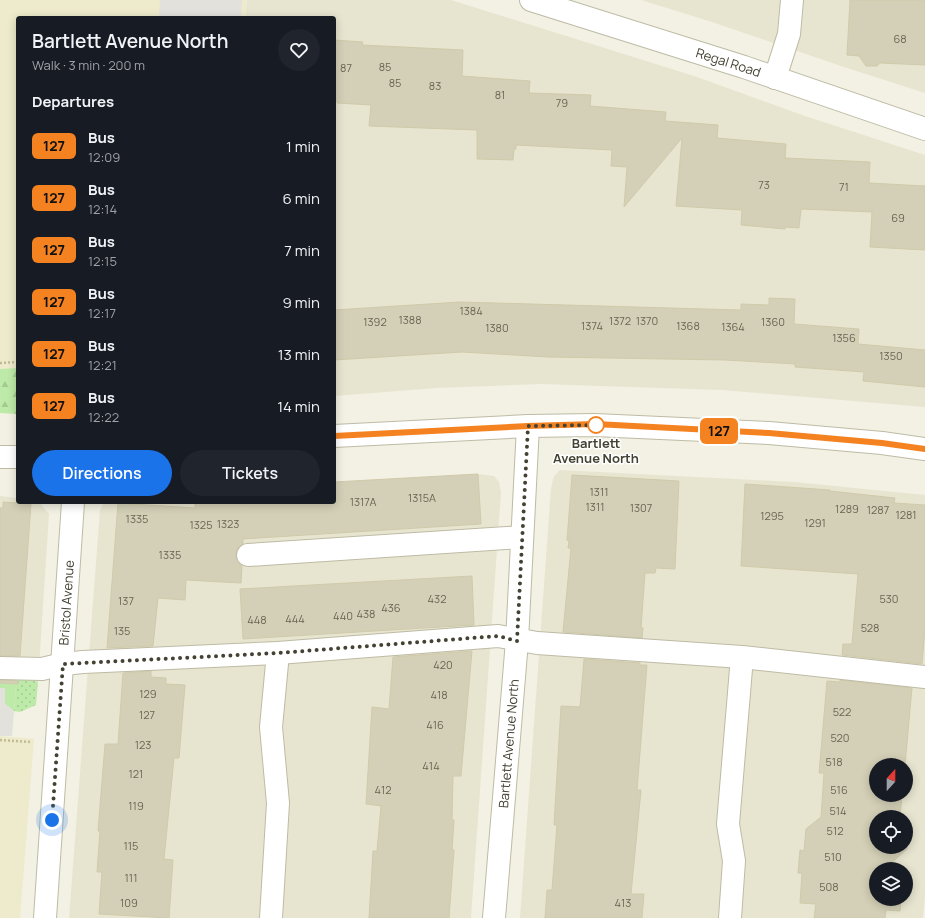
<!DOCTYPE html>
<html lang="en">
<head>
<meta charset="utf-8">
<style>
  :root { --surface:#171b24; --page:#20242c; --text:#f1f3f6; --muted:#9ea1a6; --accent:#1a73e8 }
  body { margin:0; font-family:Manrope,sans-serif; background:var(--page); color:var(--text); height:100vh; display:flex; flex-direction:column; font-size:15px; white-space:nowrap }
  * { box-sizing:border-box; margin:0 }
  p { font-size:13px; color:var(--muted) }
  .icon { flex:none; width:22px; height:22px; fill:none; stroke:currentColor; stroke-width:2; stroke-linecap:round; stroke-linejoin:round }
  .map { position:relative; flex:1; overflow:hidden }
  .panel { position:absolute; left:16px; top:16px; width:320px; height:488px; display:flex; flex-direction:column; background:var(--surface); border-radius:4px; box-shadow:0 2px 10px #0003 }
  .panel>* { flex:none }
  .badge { padding:0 8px; border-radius:6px; font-size:14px; line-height:26px }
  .needle { width:26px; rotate:21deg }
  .fabs { position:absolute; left:869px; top:758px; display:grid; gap:8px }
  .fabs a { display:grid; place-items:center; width:44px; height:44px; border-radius:50%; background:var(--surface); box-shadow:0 2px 10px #0003; font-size:20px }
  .you { position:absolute; width:20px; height:20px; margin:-10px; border:3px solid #fff; border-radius:50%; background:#1a73e8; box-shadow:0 0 0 6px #1a73e833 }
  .map>.badge { position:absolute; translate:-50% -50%; box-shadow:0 0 0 2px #fff }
  h2 { padding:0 16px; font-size:15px; line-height:36px }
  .round { display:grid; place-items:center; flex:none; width:42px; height:42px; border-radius:21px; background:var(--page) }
  .overview { display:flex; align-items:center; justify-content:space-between; height:68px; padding:0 16px }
  h1 { font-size:19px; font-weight:600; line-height:30px }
  .cta { display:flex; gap:8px; margin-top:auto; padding:8px 16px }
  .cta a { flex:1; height:46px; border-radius:24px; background:var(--accent); color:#fff; font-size:16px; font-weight:600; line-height:46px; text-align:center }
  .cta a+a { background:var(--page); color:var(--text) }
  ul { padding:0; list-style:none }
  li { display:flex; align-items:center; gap:12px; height:52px; padding:0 16px }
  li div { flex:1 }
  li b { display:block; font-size:15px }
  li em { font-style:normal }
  li .badge { min-width:44px; font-weight:700; text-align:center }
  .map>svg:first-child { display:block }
  .residential { fill:#e7e5d0; fill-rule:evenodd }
  .education { fill:#edebcb }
  .grass { fill:url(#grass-dots) }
  .forest { fill:url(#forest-firs) }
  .garden { fill:#bdeaa8 }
  .parking { fill:#e2e1dc }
  .building { fill:#d4d0b7; stroke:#d0caaa }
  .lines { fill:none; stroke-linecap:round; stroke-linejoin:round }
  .minor-casing { stroke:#bebba5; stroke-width:24 }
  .path { stroke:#c1bb95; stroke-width:2.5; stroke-dasharray:2 2; stroke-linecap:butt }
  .minor { stroke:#fff; stroke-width:22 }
  .line-casing { stroke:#fff; stroke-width:9 }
  .line { stroke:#f58220; stroke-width:6 }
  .walk { stroke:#444233; stroke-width:4; stroke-dasharray:0 7.2 }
  .stop-dot { fill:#fff; stroke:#f58220; stroke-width:2 }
  .labels { text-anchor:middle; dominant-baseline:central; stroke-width:3; stroke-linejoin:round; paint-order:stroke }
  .number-label { font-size:11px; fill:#686654 }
  .street-label { font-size:13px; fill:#444233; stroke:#fff }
  .stop-label { font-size:13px; font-weight:bold; fill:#444233; stroke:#fff }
</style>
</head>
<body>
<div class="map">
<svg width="925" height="918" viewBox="0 0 925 918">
  <defs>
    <pattern id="grass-dots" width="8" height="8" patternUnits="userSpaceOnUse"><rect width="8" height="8" fill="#bdeaa8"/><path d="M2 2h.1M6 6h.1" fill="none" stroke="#a4ca91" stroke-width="1.8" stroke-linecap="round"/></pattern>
    <pattern id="forest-firs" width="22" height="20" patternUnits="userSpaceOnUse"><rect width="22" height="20" fill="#bdeaa8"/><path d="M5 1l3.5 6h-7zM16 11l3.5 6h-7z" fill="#a4ca91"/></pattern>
  </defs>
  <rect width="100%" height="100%" fill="#f2f1e3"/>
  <!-- residential -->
  <path class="residential" d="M247,0H451L694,76L805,116L925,155V407L722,390L541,384L436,388L334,396V18H245Z
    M641,0H925V93L841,66L709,21Z
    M560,470L794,482L925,495V895L923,918H520L551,488L554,476ZM876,765H906V795H876ZM876,817H906V847H876ZM876,869H906V899H876Z
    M478,474L494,476L499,482L501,492L471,918H69L100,510L104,502H334V482Z
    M0,496L18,498V502H39L49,514L38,682L17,676H0Z"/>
  <!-- education -->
  <path class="education" d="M0,0H247L245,18H18V414L0,413Z
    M0,736L34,739L20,918H0Z"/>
  <!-- grass -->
  <path class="grass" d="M17,676L38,682L36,705L20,712L14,711Z"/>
  <!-- forest -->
  <path class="forest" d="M18,368V414L0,413V369Z"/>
  <!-- garden -->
  <path class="garden" d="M0,676H17L14,711L5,704V688H0Z"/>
  <!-- parking -->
  <path class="parking" d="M160,0H242L241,18H159Z
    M0,688H5V704L14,711L12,736H0Z"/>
  <!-- building -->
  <path class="building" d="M850,0H925V65L880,63L877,66H866L859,56L847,55Z
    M334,40L363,42L362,45L463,50L462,76L530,81L529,93L591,95L590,106L666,112L665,121L718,125L717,138L786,144L785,158L870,162L869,183L925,186V250L870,247L872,212L801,209L799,228L785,227V229L741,225L742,210L676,206L682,138L624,207L627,167L611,166L612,150L516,145V149H514L513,160L477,159V130L369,126L371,105L337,103V101H334Z
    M769,298L795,299L794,324L859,329L858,344L925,350V387L863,381L864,372L795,367V364L725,360L548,357L462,352L334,360V310L460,302L741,310V304L769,305Z
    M478,474L481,524L243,539V544L237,549L236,555L237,562L242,566L241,583L186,580L185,600L158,598L153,646L107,648L118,503L195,508V502L247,504L246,502H334V482Z
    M572,475L679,481L675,569L656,568L655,573H645L641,628H643L642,638L563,632L571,548H568L569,541L567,540Z
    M745,484L830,490V491L895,498L894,503L925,505V629L922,664L842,655L843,644H852L858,574L741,566Z
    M3,502L31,504L20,656H0V508H3Z
    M472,576L474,625L243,639L240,589Z
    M472,651L461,776H453L452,820H454L452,850H454L449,918H369L373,851H377L381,806L366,804L372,707L389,709L393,657Z
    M584,659L640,663V665H647L637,790H641L631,894H644L642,918H545L547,890H552L557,825H554L561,706L580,707Z
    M151,671V677L166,678V684L185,685L179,758H174L164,859L173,860L169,918L99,914L102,872H97L100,831H98L105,744H118L123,673Z
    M0,680L18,681V684L0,683Z
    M840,680L912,688L905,765H876V795H902L900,817H876V847H906V836L907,837V849L889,865L894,869H876V899H901L900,911L886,910L885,918H814L816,904L800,903L802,873H798L800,850L804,851L806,829L821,817L824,773H819L827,681L840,682Z"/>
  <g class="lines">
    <defs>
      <g id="minor">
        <path id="s1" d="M531,0L744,67L925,129"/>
        <path d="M775,78L789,34L792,0"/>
        <path d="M334,436L528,426L595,425L769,433L882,443L925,449"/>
        <path d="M0,457H18"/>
        <path d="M248,555L522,537"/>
        <path d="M0,668L42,669L63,664L83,662L278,653L498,636L537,643L742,657L925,677"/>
        <path id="s2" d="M45,918L73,502"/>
        <path d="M271,918L278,803L271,727L278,653"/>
        <path id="s3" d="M494,918L517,641L528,426"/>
        <path d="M730,918L734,861L728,824L742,657"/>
      </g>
    </defs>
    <!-- minor casing -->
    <use href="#minor" class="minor-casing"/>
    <!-- path -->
    <path class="path" d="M0,363L18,362
      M0,740L31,742"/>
    <!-- minor -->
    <use href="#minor" class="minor"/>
  </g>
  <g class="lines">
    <defs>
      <path id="line" d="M334,436L528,426L595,424L769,433L882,443L925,449"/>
    </defs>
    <!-- line casing -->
    <use href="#line" class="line-casing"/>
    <!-- line -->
    <use href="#line" class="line"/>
    <!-- walk -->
    <path class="walk" d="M52,820L63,664L278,653L498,636L517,641L528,426L596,425"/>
  </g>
  <!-- markers -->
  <circle class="stop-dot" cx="596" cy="425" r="8"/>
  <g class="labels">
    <!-- number labels -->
    <g class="number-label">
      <text x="900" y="38">68</text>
      <text x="385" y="66">85</text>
      <text x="346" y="67">87</text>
      <text x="395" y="82">85</text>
      <text x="435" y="85">83</text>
      <text x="500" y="94">81</text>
      <text x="562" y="102">79</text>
      <text x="764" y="184">73</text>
      <text x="844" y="186">71</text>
      <text x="898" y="217">69</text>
      <text x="471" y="310">1384</text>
      <text x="410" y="319">1388</text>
      <text x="620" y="320">1372</text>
      <text x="647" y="320">1370</text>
      <text x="375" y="321">1392</text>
      <text x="773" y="321">1360</text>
      <text x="592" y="325">1374</text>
      <text x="688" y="325">1368</text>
      <text x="733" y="326">1364</text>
      <text x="497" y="327">1380</text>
      <text x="844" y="337">1356</text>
      <text x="891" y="355">1350</text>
      <text x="599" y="491">1311</text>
      <text x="422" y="497">1315A</text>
      <text x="363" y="501">1317A</text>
      <text x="595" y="506">1311</text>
      <text x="641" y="507">1307</text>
      <text x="847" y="508">1289</text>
      <text x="878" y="509">1287</text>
      <text x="906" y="514">1281</text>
      <text x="772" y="515">1295</text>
      <text x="137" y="518">1335</text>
      <text x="815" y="522">1291</text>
      <text x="228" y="523">1323</text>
      <text x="201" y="524">1325</text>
      <text x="170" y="554">1335</text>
      <text x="437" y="598">432</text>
      <text x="889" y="598">530</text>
      <text x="126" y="600">137</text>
      <text x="391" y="607">436</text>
      <text x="366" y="613">438</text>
      <text x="343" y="615">440</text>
      <text x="295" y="618">444</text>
      <text x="257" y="619">448</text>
      <text x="870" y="627">528</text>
      <text x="122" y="630">135</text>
      <text x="443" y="664">420</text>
      <text x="148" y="693">129</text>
      <text x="439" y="694">418</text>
      <text x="842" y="711">522</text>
      <text x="147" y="714">127</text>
      <text x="435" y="724">416</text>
      <text x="840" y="737">520</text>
      <text x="143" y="744">123</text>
      <text x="834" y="761">518</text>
      <text x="431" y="765">414</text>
      <text x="136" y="773">121</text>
      <text x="383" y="789">412</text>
      <text x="839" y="789">516</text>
      <text x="136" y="805">119</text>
      <text x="838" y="810">514</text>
      <text x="835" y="830">512</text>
      <text x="131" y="845">115</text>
      <text x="833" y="856">510</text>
      <text x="131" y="877">111</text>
      <text x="829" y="886">508</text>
      <text x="129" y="902">109</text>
      <text x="623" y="902">413</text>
    </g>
    <!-- street labels -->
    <g class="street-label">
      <text stroke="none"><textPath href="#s1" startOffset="207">Regal Road</textPath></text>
      <text stroke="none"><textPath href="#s2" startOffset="316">Bristol Avenue</textPath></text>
      <text stroke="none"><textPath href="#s3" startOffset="175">Bartlett Avenue North</textPath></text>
    </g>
    <!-- stop labels -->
    <g class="stop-label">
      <text x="596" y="443">Bartlett<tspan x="596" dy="15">Avenue North</tspan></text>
    </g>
  </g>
</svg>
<div class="fabs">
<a><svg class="needle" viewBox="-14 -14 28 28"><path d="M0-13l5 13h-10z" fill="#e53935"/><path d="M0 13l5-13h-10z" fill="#9ea1a6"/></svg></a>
<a><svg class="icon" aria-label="locate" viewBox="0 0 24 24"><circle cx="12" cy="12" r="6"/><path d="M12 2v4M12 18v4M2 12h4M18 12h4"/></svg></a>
<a><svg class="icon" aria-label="layers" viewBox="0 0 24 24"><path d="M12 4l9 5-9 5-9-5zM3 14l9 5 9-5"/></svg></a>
</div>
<div class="you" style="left:52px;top:820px"></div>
<b class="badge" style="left:719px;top:431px;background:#f58220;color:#111">127</b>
<section class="panel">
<div class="overview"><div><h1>Bartlett Avenue North</h1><p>Walk · 3 min · 200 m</p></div><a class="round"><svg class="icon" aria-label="heart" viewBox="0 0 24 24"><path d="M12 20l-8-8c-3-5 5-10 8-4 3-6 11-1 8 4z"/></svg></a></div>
<h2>Departures</h2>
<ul>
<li><span class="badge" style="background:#f58220;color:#111">127</span><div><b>Bus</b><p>12:09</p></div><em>1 min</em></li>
<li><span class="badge" style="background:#f58220;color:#111">127</span><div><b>Bus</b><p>12:14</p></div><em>6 min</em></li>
<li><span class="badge" style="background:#f58220;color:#111">127</span><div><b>Bus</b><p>12:15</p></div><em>7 min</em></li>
<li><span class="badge" style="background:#f58220;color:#111">127</span><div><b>Bus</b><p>12:17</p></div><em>9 min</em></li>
<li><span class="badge" style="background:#f58220;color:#111">127</span><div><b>Bus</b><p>12:21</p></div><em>13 min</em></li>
<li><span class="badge" style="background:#f58220;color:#111">127</span><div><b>Bus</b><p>12:22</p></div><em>14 min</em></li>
</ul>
<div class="cta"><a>Directions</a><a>Tickets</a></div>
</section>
</div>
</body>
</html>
